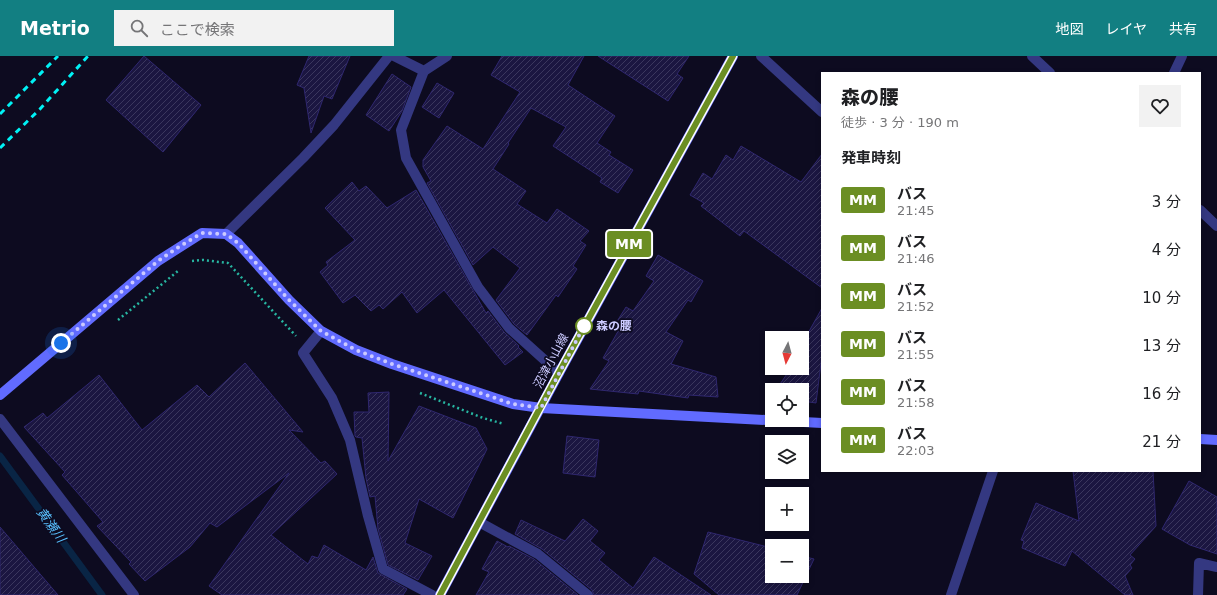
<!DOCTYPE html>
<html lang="ja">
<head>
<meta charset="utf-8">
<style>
  :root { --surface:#fff; --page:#f2f2f2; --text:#202124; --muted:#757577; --accent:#127f82 }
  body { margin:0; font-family:"DejaVu Sans","Noto Sans JP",sans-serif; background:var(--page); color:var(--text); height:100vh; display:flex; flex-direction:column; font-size:15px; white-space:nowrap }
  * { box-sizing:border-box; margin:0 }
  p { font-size:13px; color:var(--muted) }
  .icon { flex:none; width:22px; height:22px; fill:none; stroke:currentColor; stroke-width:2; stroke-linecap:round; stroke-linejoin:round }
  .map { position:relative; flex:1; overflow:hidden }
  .panel { position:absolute; left:821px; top:16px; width:380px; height:400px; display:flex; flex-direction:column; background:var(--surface); border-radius:0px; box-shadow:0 2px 6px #0003 }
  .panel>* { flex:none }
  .badge { padding:0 8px; border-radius:3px; font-size:14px; line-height:26px }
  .needle { width:26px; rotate:186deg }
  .controls { position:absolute; left:765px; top:275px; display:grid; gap:8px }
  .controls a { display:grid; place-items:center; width:44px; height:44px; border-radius:0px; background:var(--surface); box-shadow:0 2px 6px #0003; font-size:20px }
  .you { position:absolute; width:20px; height:20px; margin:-10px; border:3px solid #fff; border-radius:50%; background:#1a73e8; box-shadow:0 0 0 6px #1a73e833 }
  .map>.badge { position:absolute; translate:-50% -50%; box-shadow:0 0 0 2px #fff }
  h2 { padding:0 20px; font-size:15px; line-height:36px }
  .round { display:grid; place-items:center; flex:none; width:42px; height:42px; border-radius:0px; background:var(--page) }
  .overview { display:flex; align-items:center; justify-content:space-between; height:68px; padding:0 20px }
  h1 { font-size:19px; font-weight:800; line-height:30px }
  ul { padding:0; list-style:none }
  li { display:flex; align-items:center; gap:12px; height:48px; padding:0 20px }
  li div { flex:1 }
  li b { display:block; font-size:15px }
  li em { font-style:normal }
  li .badge { min-width:44px; font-weight:700; text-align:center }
  header { display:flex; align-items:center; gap:24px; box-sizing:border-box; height:56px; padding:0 20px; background:var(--accent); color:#fff }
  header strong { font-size:19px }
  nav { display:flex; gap:22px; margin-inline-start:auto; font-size:14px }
  .search { width:280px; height:36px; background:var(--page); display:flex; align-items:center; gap:10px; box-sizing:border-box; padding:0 14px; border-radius:0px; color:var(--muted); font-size:15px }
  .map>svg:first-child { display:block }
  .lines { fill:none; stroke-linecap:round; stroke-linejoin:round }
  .stream { stroke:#092545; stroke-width:7 }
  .building { fill:url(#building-hatch); stroke:#2f276f }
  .path { stroke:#27b6a1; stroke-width:2.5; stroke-dasharray:2 3; stroke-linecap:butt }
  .lane { stroke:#343881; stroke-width:10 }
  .street { stroke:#343881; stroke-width:10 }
  .secondary { stroke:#616bff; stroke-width:10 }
  .rail { stroke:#00f2f5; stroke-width:3; stroke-dasharray:6 5; stroke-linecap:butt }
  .line-casing { stroke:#fff; stroke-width:9 }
  .line { stroke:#6b8e23; stroke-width:6 }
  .walk { stroke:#cbcaff; stroke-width:4; stroke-dasharray:0 7.2 }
  .stop-dot { fill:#fff; stroke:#6b8e23; stroke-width:2 }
  .labels { text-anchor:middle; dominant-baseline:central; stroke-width:3.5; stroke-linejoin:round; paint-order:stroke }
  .stop-label { font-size:12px; font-weight:bold; fill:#cbcaff; stroke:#0d0b20; text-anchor:start }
  .street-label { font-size:12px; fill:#cbcaff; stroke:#0d0b20 }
  .water-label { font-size:13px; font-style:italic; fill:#58c0ff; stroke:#0d0b20 }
</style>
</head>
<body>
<header>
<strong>Metrio</strong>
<div class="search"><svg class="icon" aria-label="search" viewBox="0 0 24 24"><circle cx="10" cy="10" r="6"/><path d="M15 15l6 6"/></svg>ここで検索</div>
<nav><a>地図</a><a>レイヤ</a><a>共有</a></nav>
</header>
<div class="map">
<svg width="1217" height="539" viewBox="0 0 1217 539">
  <defs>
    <pattern id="building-hatch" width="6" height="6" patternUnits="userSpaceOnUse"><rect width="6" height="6" fill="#1b1641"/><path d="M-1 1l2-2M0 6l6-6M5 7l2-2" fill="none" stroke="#3b375e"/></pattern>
  </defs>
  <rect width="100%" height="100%" fill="#0d0b20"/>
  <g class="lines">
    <!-- stream -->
    <path class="stream" d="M0,400L102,539"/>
  </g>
  <!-- building -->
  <path class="building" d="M144,0L201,49L163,96L106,44Z
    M309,0H350L332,43L324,40L311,77L304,32L297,29Z
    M502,0H584L568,29L615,60L597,87L611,96L609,99L633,114L618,137L600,126L602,122L553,90L566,71L531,52L508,87L509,88L493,113L526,135L517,148L547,167L557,153L589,175L580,185L586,189L573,210L577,213L558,241L556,239L527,279L514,268L496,244L520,212L493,191L473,209L427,127L431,125L423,111V104L447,70L483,93L520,36L491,19Z
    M598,0H689L677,18L683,22L668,45Z
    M392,18L411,31L402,55L389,75L366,59Z
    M437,27L454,37L439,62L422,51Z
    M741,90L801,126L822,98V232L744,175L740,180L701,150L704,147L690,139L703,117L712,123L726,99L733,104Z
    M352,126L359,135L366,130L387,152L416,134L486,257L488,255L504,276L519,290L518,291L523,296L505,309L444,234L417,257L402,236L383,253L379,249L371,255L355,239L343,247L320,216L328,209L326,206L355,184L325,152Z
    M658,199L703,225L691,246L688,244L666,276L683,285L671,308L716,321L718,341L689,339L688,342L639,335L638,338L590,333L609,305L603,302L621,270L616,267L626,251L633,255L654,225L646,220Z
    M822,252V299L816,347L802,345V334H776L791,312H802V288Z
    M245,307L303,376L289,374L321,407L325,405L337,418L271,479L308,508L312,500L318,502L324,489L366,514L373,501L378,517L407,533L403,539H222L209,530L289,417L217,471L210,467L190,491L145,525L129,508L131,506L97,470L103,466L62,419L65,416L24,371L43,357L47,362L99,319L142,374L197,329L209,341Z
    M389,336L388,405L419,350L476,372L487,393L453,462L419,443L405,487L432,500L418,524L388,509L378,473L375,440L370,441L366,422L362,382L356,381L355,380L354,356H369L368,337Z
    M567,380L599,384L595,421L563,417Z
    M1073,415H1153L1156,470L1130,499L1135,503L1130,509L1132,512L1125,520L1133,539H1125L1072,495L1065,510L1022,492L1024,485L1021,484L1036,447L1079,465Z
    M1189,425L1217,441V498L1190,489L1162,473Z
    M583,463L598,475L590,485L605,497L599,504L633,532L654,501L711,539H594L592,534L542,493L515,478L521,464L565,485Z
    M0,471L58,539H0Z
    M708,476L772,492V520H802V500L814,503L797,539H719L694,518Z
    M497,485L508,491L509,490L534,503L578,539H476L489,516L482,513Z"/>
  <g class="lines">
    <!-- path -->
    <path class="path" d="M192,205L203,204L228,207L296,280
      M118,264L178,215
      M420,337L483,362L504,368"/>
    <!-- lane -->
    <path class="lane" d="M424,15L401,74L406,102L478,231L509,272L559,317"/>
    <!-- street -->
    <path class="street" d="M394,0L424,15L447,0
      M761,0L822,56
      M1032,0L1050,17
      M1174,17L1182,0
      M1200,154L1217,170
      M226,178L303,102L334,69L389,0
      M321,275L303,297L332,342L350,384L368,460L383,513L432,539
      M0,363L134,539
      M479,466L538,498L588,539
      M951,539L993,415
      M1198,539L1199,507L1217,511"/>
    <!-- secondary -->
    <path class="secondary" d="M0,339L158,205L202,177L226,178L238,187L289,244L321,275L356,294L392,308L513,348L541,352L822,367
      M1200,383L1217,384
      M440,539L559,317L733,0"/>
    <!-- rail -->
    <path class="rail" d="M0,58L58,0
      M0,92L40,53L88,0"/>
  </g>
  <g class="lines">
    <defs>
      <path id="line" d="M440,539L556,322L733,0"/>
    </defs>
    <!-- line casing -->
    <use href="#line" class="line-casing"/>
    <!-- line -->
    <use href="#line" class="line"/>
    <!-- walk -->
    <path class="walk" d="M61,287L158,205L177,192L202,177L226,178L238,187L289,244L321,275L356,294L392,308L513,348L541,352L584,270"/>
  </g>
  <!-- markers -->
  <circle class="stop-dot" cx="584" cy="270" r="8"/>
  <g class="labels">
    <!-- stop labels -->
    <g class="stop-label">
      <text x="596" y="270">森の腰</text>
    </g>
    <!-- street labels -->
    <g class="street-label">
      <text transform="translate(551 305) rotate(-62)">沼津小山線</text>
    </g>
    <!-- water labels -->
    <g class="water-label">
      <text transform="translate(51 469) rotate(54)">黄瀬川</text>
    </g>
  </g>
</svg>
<div class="controls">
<a><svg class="needle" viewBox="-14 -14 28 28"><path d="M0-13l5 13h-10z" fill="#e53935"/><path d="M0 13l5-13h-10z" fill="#757577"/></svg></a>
<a><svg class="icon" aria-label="locate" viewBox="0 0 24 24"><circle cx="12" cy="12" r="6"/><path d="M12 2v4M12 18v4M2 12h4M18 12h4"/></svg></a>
<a><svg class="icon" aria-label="layers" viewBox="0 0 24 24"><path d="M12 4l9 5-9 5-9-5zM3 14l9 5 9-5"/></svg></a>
<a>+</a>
<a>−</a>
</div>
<div class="you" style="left:61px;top:287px"></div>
<b class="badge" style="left:629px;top:188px;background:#6b8e23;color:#fff">MM</b>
<section class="panel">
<div class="overview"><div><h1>森の腰</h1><p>徒歩 · 3 分 · 190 m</p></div><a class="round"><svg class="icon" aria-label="heart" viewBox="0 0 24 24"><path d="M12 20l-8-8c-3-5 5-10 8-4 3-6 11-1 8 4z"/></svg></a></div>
<h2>発車時刻</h2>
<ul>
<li><span class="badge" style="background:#6b8e23;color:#fff">MM</span><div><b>バス</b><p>21:45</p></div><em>3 分</em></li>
<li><span class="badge" style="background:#6b8e23;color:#fff">MM</span><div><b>バス</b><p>21:46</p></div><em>4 分</em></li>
<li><span class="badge" style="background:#6b8e23;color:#fff">MM</span><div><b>バス</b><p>21:52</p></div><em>10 分</em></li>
<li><span class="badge" style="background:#6b8e23;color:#fff">MM</span><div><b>バス</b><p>21:55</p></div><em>13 分</em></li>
<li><span class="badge" style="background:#6b8e23;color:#fff">MM</span><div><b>バス</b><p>21:58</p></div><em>16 分</em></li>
<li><span class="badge" style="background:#6b8e23;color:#fff">MM</span><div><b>バス</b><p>22:03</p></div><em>21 分</em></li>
</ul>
</section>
</div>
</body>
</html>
